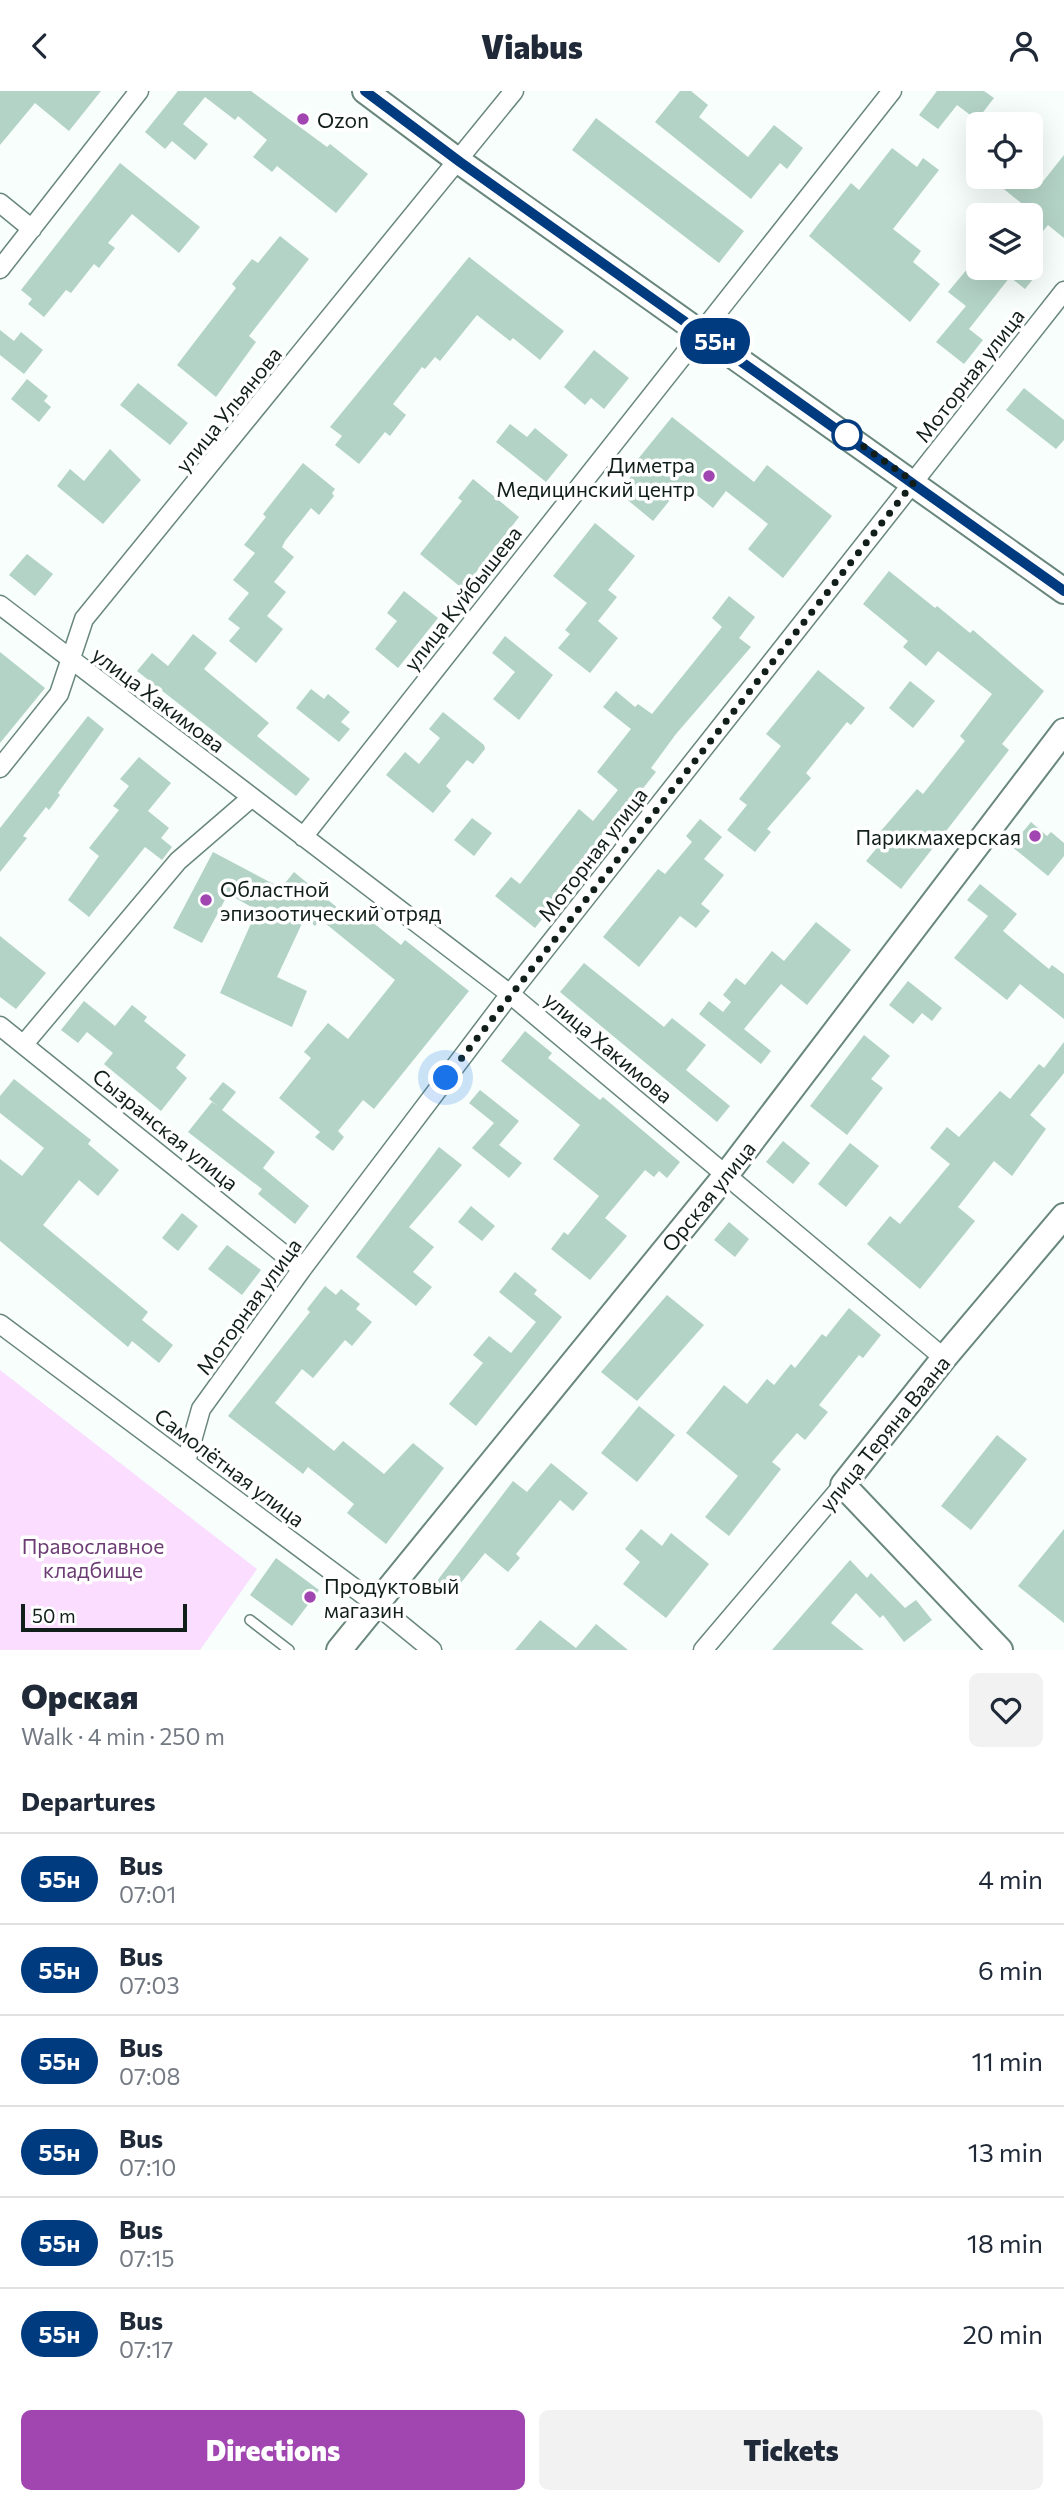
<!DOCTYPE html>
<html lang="en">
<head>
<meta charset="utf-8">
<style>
  :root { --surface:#fff; --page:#f2f2f3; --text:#1f2937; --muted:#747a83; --line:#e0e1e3; --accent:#a146b1 }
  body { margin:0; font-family:Commissioner,sans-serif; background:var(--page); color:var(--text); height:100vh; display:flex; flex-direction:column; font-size:26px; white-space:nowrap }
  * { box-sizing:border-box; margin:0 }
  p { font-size:23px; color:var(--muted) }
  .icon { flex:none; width:38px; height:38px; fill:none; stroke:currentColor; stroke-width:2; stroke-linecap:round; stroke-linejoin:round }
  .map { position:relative; height:1559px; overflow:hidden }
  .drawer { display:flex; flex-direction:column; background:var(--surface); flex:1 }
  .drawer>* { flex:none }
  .badge { padding:0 14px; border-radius:23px; font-size:24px; line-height:46px }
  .fabs { position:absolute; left:966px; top:21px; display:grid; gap:14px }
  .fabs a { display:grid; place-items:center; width:77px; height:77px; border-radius:10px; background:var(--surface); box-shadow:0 7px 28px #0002; font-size:35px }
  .scale { position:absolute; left:21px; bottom:18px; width:166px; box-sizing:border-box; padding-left:7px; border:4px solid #111e19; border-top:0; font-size:19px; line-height:24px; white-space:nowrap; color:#111e19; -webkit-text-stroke:5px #fff; paint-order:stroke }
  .you { position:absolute; width:35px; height:35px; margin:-18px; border:5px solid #fff; border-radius:50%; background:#1a73e8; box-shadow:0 0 0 10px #1a73e833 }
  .map>.badge { position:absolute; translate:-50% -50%; box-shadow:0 0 0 4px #fff }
  h2 { padding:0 21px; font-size:26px; line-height:63px }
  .round { display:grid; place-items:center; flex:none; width:74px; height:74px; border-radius:10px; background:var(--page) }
  .overview { display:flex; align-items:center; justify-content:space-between; height:119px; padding:0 21px }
  h1 { font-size:33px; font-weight:800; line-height:52px }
  .action { display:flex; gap:14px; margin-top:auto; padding:14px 21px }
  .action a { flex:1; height:80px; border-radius:10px; background:var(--accent); color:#fff; font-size:28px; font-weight:800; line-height:80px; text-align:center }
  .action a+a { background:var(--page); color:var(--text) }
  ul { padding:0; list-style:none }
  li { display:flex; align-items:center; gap:21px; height:91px; padding:0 21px; border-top:2px solid var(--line) }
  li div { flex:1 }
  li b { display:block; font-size:26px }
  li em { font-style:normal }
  li .badge { min-width:77px; font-weight:700; text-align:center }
  header { display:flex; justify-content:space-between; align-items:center; height:91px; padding:0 21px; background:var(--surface); font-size:32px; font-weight:800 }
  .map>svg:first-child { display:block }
  .green { fill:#faddff }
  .building { fill:#b3d3c6 }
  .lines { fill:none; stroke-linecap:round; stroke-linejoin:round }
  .lane-casing { stroke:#69877b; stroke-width:12 }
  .street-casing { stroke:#69877b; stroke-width:21 }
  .secondary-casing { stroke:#69877b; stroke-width:28 }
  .lane { stroke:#fff; stroke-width:9 }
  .street { stroke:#fff; stroke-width:18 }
  .secondary { stroke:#fff; stroke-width:24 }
  .line-casing { stroke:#fff; stroke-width:16 }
  .line { stroke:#003b80; stroke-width:10 }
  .walk { stroke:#111e19; stroke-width:7; stroke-dasharray:0 12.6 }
  .poi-dot { fill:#a146b1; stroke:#fff; stroke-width:2.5 }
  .stop-dot { fill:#fff; stroke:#003b80; stroke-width:3.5 }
  .labels { text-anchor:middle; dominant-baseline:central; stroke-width:7; stroke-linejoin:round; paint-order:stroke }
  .poi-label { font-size:21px; fill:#111e19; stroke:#fff; text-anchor:start }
  .street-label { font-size:21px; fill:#111e19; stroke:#fff }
  .park-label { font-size:21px; fill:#6d3c75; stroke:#fff }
</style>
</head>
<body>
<header><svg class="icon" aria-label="back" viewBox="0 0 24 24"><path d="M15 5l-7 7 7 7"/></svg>Viabus<svg class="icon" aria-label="person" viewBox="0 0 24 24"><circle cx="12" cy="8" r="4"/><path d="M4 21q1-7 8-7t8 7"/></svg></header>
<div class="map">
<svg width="1064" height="1559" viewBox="0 0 1064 1559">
  <rect width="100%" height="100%" fill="#f7fefb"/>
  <!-- green -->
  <path class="green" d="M0,1279L257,1478L200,1559H0Z"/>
  <!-- building -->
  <path class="building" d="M0,0H101L69,40L35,12L0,54Z
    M178,0H251L327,56L330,53L368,83L336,122L277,75L272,81L253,66L267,49L238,25L235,29L205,6L183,33L208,53L195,69L172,50L165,58L145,41Z
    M680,0H691L708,14L699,26L748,66L774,34L803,57L787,78L780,72L751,108L655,31Z
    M937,0H984L994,7L977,29L957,14L938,38L919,24Z
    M596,27L744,140L719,172L572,59Z
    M892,57L917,76L923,67L939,79L893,138L921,160L913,171L940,193L910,231L809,145L851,92L859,99Z
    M1064,64V147L1048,134L1031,155V120L989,86H1031L1041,93Z
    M120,72L200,136L179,162L132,123L108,152L115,157L99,177L94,173L71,202L66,199L44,226L28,213L32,208L21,199Z
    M280,145L309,168L249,245L256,251L216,306L177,274L236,197L232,193L252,168L258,172Z
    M469,166L564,240L540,269L513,247L510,250L477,224L440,270L435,266L425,278L422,276L393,313L406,324L390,345L385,341L359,373L335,354L342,345L330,336Z
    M968,177H1042L1025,198L1010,186L969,238L983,249L964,273L936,251L966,215L948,201Z
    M0,239L14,250L21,241L43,259L24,283L0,264Z
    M594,259L629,287L604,318L591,307L585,314L564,296Z
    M27,288L48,305L44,310L51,316L39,331L11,308Z
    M138,292L188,332L170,354L120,314Z
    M1024,297L1064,329V349L1056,358L1006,319Z
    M672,326L754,391L767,374L832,425L783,487L748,458L768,433L726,400L713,417L683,393L653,430L618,401L643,371L638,368Z
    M510,333L527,346L535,337L568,364L546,391L496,351Z
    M110,358L141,389L103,433L57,395L70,378L84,390Z
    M303,372L335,398L332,402L334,405L319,424L311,417L285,450L282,456L294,466L274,491L286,501L267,525L283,538L256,572L229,550L240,537L228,528L249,502L233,489L255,462L244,454L266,426L263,423Z
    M473,388L519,426L463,498L420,463L462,410L458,407Z
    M595,432L635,465L608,499L617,506L598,530L618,547L590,582L558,557L570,543L565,539L587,512L553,485Z
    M27,463L53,483L35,505L9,484Z
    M889,480L935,517L937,515L970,542L973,539L1044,600L1002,653L1009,659L901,798L866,770L886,746L880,741L892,727L917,698L923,703L965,650L960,645L992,603L938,560L926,575L903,556L908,550L863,513Z
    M404,500L438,527L398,577L375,558L397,530L387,522Z
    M729,505L755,526L739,547L751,556L676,643L651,677L656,681L548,816L550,818L535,837L495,805L511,786L520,793L579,718L593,730L618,699L597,681L631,638L603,616L616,600L635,616L638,613L652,623L722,536L712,527Z
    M193,543L217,562L204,578L269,632L257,645L310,688L296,705L137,580L152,562L168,575Z
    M505,545L553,584L519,629L493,608L515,581L492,562Z
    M0,561L45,597L0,652Z
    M818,579L865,617L851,634L847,631L806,682L811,687L767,738L771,741L755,761L727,739L747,714L739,708L781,655L766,643Z
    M910,590L935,610L913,637L889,617Z
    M311,598L324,608L328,603L350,621L341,631L350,638L339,651L296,617Z
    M443,621L484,654L485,658L473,673L467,669L446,695L451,700L433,722L386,684L405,661L419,673L440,647L429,638Z
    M88,625L104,638L58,702L60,704L49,719L46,716L23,745L27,747L0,781V737Z
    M139,666L171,692L148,720L169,737L161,747L172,756L162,769L145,756L89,826L68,809L99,765L89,757L119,719L113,715L129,695L120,688Z
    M472,727L492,742L474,765L454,749Z
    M700,728L722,746L704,768L724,784L701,813L710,820L696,837L680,825L639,876L603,846L658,778L665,783L692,751L686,745Z
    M1031,731L1047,745L1051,741L1064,752V765L1048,785L1011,755Z
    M213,761L281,797L294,781L345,823L352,815L401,854L405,849L469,900L374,1018L363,1009L338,1040L344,1046L333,1060L315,1046L320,1041L279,1007L311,967L304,961L328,932L348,948L395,889L320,828L315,835L305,826L277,886L307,900L292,936L220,902L257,819L228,803L202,852L173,837Z
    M980,793L1017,823L1003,840L1049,878L1052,874L1064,883V928L1020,893L1007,909L954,867L988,825L967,809Z
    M816,831L851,859L807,914L781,893L744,938L771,960L761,973L699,923L709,910L723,921L731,911L723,904L736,887L745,894L772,860L784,870Z
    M0,845L46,882L16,918L0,906Z
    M584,872L664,936L672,927L706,954L686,979L730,1015L717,1031L560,901Z
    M908,890L942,917L932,930L922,922L913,933L889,914Z
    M84,910L115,935L132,914L147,926L144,930L186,964L176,977L187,987L161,1020L104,973L113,962L87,941L78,952L61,939Z
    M525,940L552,962L548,967L600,1009L603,1006L680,1071L667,1087L659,1080L654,1086L645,1079L605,1127L627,1145L590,1189L551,1158L564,1141L568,1144L599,1105L553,1068L580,1034L501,970Z
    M864,944L890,965L871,988L883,997L847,1044L810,1015Z
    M1064,951V982L1030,1024L1046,1038L1012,1085L994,1070L958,1116L975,1130L920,1198L867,1153L890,1125L900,1133L950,1073L930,1057L947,1036L959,1046L1000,1000L1010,1008L1039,973L1044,977Z
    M14,988L91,1049L88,1053L119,1079L98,1105L79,1089L43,1134L148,1221L142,1229L173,1254L159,1272L132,1250L128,1256L0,1150V1068L22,1085L44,1057L0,1022V1005Z
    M223,991L236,1001L222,1019L275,1061L263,1077L309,1115L295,1133L258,1103L262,1098L188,1041L212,1011L218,1015L209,1008Z
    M480,999L519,1030L499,1054L522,1072L509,1087L472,1057L494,1032L469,1012Z
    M783,1050L810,1072L793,1093L766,1071Z
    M850,1052L879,1075L846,1116L818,1093Z
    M439,1056L462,1074L409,1136L434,1156L413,1181L432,1196L416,1215L356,1166Z
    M471,1115L495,1135L482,1150L458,1131Z
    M182,1122L198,1135L178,1160L162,1147Z
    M729,1131L749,1148L735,1166L714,1149Z
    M227,1154L261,1179L242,1204L208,1178Z
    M515,1181L537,1199L534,1203L562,1226L476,1335L449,1313L483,1272L473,1264L489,1245L511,1262L536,1231L499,1201Z
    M325,1195L336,1204L341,1198L360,1213L356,1218L372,1231L352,1255L345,1249L313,1287L302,1278L275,1312L334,1360L343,1350L384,1383L413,1352L444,1377L386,1453L347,1422L354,1413L308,1376L303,1383L228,1325L310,1221L307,1218Z
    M667,1204L704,1234L637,1310L601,1281Z
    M849,1217L881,1244L863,1267L859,1264L819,1314L828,1321L805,1349L797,1342L772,1371L781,1378L729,1445L705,1426L738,1385L686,1342L724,1294L747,1313L767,1288L774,1294L791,1273L795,1277L822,1243L826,1246Z
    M639,1315L675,1344L637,1391L601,1362Z
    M997,1344L1027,1368L971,1439L941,1415Z
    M551,1372L588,1402L573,1420L560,1409L516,1463L520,1467L508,1481L485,1462L452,1503L437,1490L513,1390L527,1401Z
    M641,1438L662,1455L671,1442L709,1473L666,1527L623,1493L640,1471L625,1458Z
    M1064,1438V1532L1018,1495Z
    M276,1467L319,1499L292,1535L250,1504Z
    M850,1469L867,1487L871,1482L905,1517L916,1509L932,1529L904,1551L883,1524L880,1527L856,1502L831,1532L864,1559H772Z
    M540,1529L576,1557L596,1533L628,1559H515Z"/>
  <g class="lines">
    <defs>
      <path id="lane" d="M250,1529L289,1559"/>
      <path id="street" d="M0,112L32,138
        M0,178L139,0
        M0,514L510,903L944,1267
        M0,677L59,603L84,528L514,0
        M303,746L892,0
        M0,935L302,1178
        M24,953L178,770L251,707
        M0,1233L377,1514L432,1559
        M186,1371L201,1318L302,1178L510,903L1064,200
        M703,1559L843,1394"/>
      <path id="secondary" d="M365,0L460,71L1064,500
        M339,1559L726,1084L1064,640
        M1000,1559L843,1394L944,1267L1064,1125"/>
    </defs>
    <!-- lane casing -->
    <use href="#lane" class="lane-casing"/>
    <!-- street casing -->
    <use href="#street" class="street-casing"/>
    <!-- secondary casing -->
    <use href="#secondary" class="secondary-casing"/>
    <!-- lane -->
    <use href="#lane" class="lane"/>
    <!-- street -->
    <use href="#street" class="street"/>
    <!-- secondary -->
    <use href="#secondary" class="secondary"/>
  </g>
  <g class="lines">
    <defs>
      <path id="line" d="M365,0L460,71L1064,500"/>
    </defs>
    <!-- line casing -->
    <use href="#line" class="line-casing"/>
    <!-- line -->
    <use href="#line" class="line"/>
    <!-- walk -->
    <path class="walk" d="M446,987L914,391L847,344"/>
  </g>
  <!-- markers -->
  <g class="poi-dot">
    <circle cx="303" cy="28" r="7"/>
    <circle cx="709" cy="385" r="7"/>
    <circle cx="1035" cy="745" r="7"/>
    <circle cx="206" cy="809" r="7"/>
    <circle cx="310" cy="1506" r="7"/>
  </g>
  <circle class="stop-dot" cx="847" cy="344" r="14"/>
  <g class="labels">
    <!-- poi labels -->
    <g class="poi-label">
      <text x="317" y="28">Ozon</text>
      <text x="695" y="373" text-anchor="end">Диметра<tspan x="695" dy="24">Медицинский центр</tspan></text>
      <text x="1021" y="745" text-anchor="end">Парикмахерская</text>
      <text x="220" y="797">Областной<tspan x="220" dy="24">эпизоотический отряд</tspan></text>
      <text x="324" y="1494">Продуктовый<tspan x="324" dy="24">магазин</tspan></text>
    </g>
    <!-- street labels -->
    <g class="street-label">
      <text transform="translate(969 284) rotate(-52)">Моторная улица</text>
      <text transform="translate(228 318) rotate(-51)">улица Ульянова</text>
      <text transform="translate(462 507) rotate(-52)">улица Куйбышева</text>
      <text transform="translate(159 608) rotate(37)">улица Хакимова</text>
      <text transform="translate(592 763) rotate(-52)">Моторная улица</text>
      <text transform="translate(609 956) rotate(40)">улица Хакимова</text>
      <text transform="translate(166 1038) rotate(39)">Сызранская улица</text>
      <text transform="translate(708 1105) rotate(-51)">Орская улица</text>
      <text transform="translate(248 1215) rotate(-54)">Моторная улица</text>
      <text transform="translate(884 1342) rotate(-51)">улица Теряна Ваана</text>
      <text transform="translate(230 1376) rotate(37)">Самолётная улица</text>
    </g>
    <!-- park labels -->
    <g class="park-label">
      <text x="93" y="1454">Православное<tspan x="93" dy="24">кладбище</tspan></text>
    </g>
  </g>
</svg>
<div class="fabs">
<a><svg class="icon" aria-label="locate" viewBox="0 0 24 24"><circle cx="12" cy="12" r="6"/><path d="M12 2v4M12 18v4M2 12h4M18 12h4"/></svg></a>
<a><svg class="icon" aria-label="layers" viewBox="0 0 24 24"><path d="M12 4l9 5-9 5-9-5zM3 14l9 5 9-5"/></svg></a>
</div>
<div class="scale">50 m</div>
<div class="you" style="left:446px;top:987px"></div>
<b class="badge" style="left:715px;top:250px;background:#003b80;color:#fff">55н</b>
</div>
<section class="drawer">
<div class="overview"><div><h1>Орская</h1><p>Walk · 4 min · 250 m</p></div><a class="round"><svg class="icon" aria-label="heart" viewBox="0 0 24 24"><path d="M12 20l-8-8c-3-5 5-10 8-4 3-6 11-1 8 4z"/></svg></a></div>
<h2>Departures</h2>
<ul>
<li><span class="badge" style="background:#003b80;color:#fff">55н</span><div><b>Bus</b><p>07:01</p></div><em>4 min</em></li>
<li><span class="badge" style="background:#003b80;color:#fff">55н</span><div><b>Bus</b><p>07:03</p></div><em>6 min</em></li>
<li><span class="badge" style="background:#003b80;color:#fff">55н</span><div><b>Bus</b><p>07:08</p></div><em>11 min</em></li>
<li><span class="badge" style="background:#003b80;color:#fff">55н</span><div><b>Bus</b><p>07:10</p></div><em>13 min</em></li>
<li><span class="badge" style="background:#003b80;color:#fff">55н</span><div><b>Bus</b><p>07:15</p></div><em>18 min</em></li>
<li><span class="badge" style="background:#003b80;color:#fff">55н</span><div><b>Bus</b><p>07:17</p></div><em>20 min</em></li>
</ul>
<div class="action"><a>Directions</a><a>Tickets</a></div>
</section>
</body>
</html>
